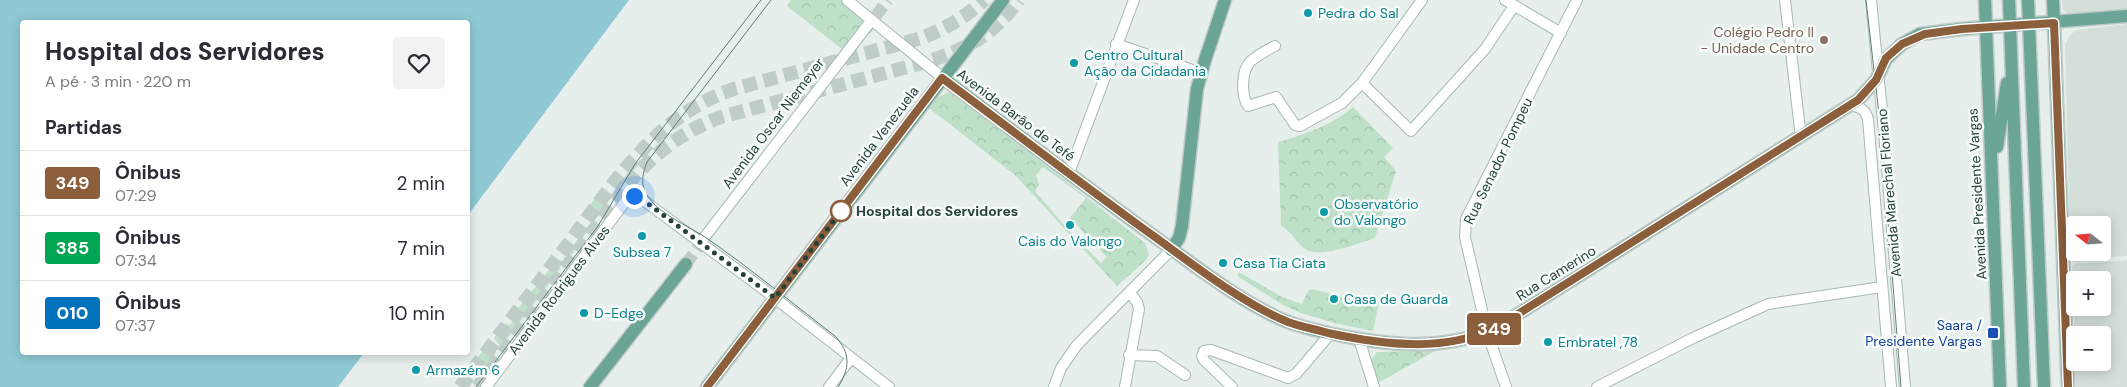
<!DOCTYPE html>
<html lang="pt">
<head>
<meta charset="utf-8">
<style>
  :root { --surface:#fff; --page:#f2f2f3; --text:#2b2b33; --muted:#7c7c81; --line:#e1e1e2 }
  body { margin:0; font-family:"DM Sans",sans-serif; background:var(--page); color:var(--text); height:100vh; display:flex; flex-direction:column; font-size:19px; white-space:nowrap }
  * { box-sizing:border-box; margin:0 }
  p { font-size:16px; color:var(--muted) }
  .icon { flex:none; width:28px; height:28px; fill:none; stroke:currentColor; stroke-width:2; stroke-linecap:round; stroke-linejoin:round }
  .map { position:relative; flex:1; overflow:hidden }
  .panel { position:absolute; left:20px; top:20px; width:450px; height:335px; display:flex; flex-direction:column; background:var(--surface); border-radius:5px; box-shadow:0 2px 12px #0003 }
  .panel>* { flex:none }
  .badge { padding:0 10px; border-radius:4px; font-size:18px; line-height:32px }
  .needle { width:32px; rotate:287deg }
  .buttons { position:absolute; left:2066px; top:216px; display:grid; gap:10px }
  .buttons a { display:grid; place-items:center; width:45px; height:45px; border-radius:5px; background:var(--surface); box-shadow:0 2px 12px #0003; font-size:25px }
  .you { position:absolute; width:25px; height:25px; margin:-12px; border:4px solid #fff; border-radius:50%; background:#1a73e8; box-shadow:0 0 0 8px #1a73e833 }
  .map>.badge { position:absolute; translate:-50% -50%; box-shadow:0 0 0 2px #fff }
  h2 { padding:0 25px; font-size:19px; line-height:45px }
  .round { display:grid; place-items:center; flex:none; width:52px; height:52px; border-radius:5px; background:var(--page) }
  .headline { display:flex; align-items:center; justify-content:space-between; height:85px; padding:0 25px }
  h1 { font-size:24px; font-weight:800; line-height:38px }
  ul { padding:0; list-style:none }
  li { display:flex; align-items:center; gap:15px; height:65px; padding:0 25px; border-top:1px solid var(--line) }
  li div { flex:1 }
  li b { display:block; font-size:19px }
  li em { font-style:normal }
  li .badge { min-width:55px; font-weight:700; text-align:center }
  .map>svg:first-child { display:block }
  .built { fill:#d4dfda; fill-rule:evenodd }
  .grass { fill:#bfe0c8 }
  .forest { fill:url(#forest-crowns); fill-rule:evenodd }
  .water { fill:#8ec9d4 }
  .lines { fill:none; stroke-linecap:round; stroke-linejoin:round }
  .major-tunnel { stroke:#bfccc8; stroke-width:12; stroke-dasharray:12 6; stroke-linecap:butt }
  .highway-tunnel { stroke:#bfccc8; stroke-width:14; stroke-dasharray:14 7; stroke-linecap:butt }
  .minor-casing { stroke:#a8b8b2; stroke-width:12 }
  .major-casing { stroke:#c2cac8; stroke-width:15 }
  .minor { stroke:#fff; stroke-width:10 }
  .major { stroke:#6aa596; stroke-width:12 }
  .tram { stroke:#5f7d75; stroke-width:1 }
  .line-casing { stroke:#fff; stroke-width:11 }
  .line { stroke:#8b5e3c; stroke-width:8 }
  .walk { stroke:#24423a; stroke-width:5; stroke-dasharray:0 9 }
  .culture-dot { fill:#0f9aa8; stroke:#f7fbf9; stroke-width:2 }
  .education-dot { fill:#8d6e63; stroke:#f7fbf9; stroke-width:2 }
  .stop-dot { fill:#fff; stroke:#8b5e3c; stroke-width:2.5 }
  .transit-dot { fill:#1a4fb4; stroke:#f7fbf9; stroke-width:2 }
  .labels { text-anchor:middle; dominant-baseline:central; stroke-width:5; stroke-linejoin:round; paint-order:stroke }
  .culture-label { font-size:14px; fill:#0d838f; stroke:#f7fbf9; text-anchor:start }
  .education-label { font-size:14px; fill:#785e54; stroke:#f7fbf9; text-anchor:end }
  .street-label { font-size:14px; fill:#24423a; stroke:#f7fbf9 }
  .stop-label { font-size:14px; font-weight:bold; fill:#24423a; stroke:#f7fbf9; text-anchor:start }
  .transit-label { font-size:14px; fill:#164399; stroke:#f7fbf9; text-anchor:end }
</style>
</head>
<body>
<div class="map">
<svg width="2127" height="387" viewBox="0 0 2127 387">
  <defs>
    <pattern id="forest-crowns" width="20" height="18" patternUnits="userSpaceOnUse" patternTransform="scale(1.25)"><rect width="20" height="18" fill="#bfe0c8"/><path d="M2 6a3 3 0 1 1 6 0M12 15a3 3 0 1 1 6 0" fill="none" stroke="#a4c1ad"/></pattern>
  </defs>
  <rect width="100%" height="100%" fill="#e6efeb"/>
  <!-- built -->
  <path class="built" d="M2062,0H2127V9L2068,14L2063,10Z
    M2127,24V256L2073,259L2071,256L2070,248L2065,44L2071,34L2077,30ZM2075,225H2102V252H2075Z
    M2127,260V387H2076L2075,363L2102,362V335H2075V353L2072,267L2075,264ZM2075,280H2102V308H2075Z"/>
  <!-- grass -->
  <path class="grass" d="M601,190L606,191L608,194L605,205L570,257L566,256L562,249L565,245L572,248L593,220L586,211Z
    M554,264L561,268L501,347L494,338L505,324L510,325L519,313L516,311Z
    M487,345L496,353L483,371L471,367Z"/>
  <!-- forest -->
  <path class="forest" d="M791,0H843L864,20L842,49L787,6Z
    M948,92L953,93L1145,243L1149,255L1146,260L1117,286L1015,175L929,108L935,99ZM1043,167L1086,198L1070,218L1107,257L1101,263L1064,225L1035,191L1039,185L1036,175Z
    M1353,107L1393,148L1384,157L1396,171L1375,238C1359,243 1322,258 1307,250C1297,245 1292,231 1281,226L1278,142C1303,135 1333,125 1353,107Z
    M1239,272L1282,297L1302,304L1308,291L1312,289L1351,299L1379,303L1373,331L1334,323L1301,313L1285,306L1237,276Z
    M1437,350L1378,383L1370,362L1377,352Z"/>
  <!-- water -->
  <path class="water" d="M0,0H629L468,215V22H22V352L364,353L338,387H0Z"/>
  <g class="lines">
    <!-- major-tunnel -->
    <path class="major-tunnel" d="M865,30L888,0
      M686,264L708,234"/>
    <!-- highway-tunnel -->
    <path class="highway-tunnel" d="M460,387C494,342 529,296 563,251C611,187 655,115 734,89L922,38C945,28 965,18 984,0
      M478,387L627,185C653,154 683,131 721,117L926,62C968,49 992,35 1019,0"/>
    <defs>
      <path id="minor" d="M847,0L943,78
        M1505,0L1561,33
        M1785,0L1801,138
        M1871,0L1884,132L1905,387
        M1116,44L1201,73
        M1275,46C1267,50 1258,55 1251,61C1241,70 1241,95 1248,106L1276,97L1295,125L1300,126L1342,103L1362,83L1422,0
        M1362,83L1411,131L1485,49L1514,6
        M1850,105C1860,107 1865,109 1868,119L1891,387
        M1069,173L1134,0
        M700,243L871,21
        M1359,339L1374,387
        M1129,355L1157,356L1185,375
        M486,387L628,198L639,197L763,289L889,387
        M829,387L851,358
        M1054,387L1061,368L1077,345L1171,250
        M1125,387L1139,309L1137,302L1130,293
        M1232,387L1204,360L1202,356L1204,351L1211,350L1288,378L1296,374L1331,333
        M1506,387L1487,332L1465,237L1466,219L1577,0
        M1597,387L1693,338L1768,304L1882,287"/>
      <path id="major" d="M1985,0L2000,387
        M2009,0L2024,387
        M2028,0L2044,387
        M2053,0L2068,387
        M943,78C1013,131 1083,185 1155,237C1194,265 1243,304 1288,322C1301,327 1315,330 1328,333C1383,345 1447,353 1499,326L1858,100L1876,80L1886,59L1902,44L1920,34L1962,29L2127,16
        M1997,147L2007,83
        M1171,250L1179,238L1182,226L1197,89L1205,60L1225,0
        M590,387L686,264
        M707,387L1003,0"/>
    </defs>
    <!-- minor casing -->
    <use href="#minor" class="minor-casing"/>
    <!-- major casing -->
    <use href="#major" class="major-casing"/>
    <!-- minor -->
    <use href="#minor" class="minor"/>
    <!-- major -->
    <use href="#major" class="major"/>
    <!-- tram -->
    <path class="tram" d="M771,0L647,162C642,175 640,187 649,198C660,214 688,226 705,237C750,268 792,303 835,336C851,353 850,369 838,387
      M1866,0L1881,132L1901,387
      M476,387L598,226L635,164L761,0"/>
  </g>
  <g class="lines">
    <defs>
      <path id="line" d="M707,387L942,78C1013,131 1083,185 1155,237C1195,266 1242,303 1288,322C1301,327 1315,329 1328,333C1384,345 1447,353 1499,326L1858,100L1876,80L1886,58L1902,44L1925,34L1962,29L2054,23L2068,387"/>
    </defs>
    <!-- line casing -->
    <use href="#line" class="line-casing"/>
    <!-- line -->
    <use href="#line" class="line"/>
    <!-- walk -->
    <path class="walk" d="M634,196L639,197L775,298L841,211"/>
  </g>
  <!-- markers -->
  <g class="culture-dot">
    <circle cx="1308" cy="13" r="5"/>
    <circle cx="1074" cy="63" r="5"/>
    <circle cx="1324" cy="212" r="5"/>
    <circle cx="1070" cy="225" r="5"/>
    <circle cx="642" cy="236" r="5"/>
    <circle cx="1223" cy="263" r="5"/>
    <circle cx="1334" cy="299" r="5"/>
    <circle cx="584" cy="313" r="5"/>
    <circle cx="1548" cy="342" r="5"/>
    <circle cx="416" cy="370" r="5"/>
  </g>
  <circle class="education-dot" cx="1824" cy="40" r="5"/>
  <circle class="stop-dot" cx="841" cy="211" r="10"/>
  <rect class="transit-dot" x="1987" y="327" width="12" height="12" rx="2.5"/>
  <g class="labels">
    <!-- culture labels -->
    <g class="culture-label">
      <text x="1318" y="13">Pedra do Sal</text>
      <text x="1084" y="55">Centro Cultural<tspan x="1084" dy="16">Ação da Cidadania</tspan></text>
      <text x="1334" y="204">Observatório<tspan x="1334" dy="16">do Valongo</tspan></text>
      <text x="1070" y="241" text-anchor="middle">Cais do Valongo</text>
      <text x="642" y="252" text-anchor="middle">Subsea 7</text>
      <text x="1233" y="263">Casa Tia Ciata</text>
      <text x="1344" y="299">Casa de Guarda</text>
      <text x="594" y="313">D-Edge</text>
      <text x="1558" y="342">Embratel ,78</text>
      <text x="426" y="370">Armazém 6</text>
    </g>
    <!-- education labels -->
    <g class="education-label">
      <text x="1814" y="32">Colégio Pedro II<tspan x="1814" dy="16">- Unidade Centro</tspan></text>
    </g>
    <!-- street labels -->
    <g class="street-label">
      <text transform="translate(1016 115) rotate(37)">Avenida Barão de Tefé</text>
      <text transform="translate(773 123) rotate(-53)">Avenida Oscar Niemeyer</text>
      <text transform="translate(879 136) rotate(-53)">Avenida Venezuela</text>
      <text transform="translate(1498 161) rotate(-64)">Rua Senador Pompeu</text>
      <text transform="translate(1889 193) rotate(-95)">Avenida Marechal Floriano</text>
      <text transform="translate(1977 194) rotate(-93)">Avenida Presidente Vargas</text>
      <text transform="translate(1556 273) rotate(-32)">Rua Camerino</text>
      <text transform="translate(559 290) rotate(-53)">Avenida Rodrigues Alves</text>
    </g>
    <!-- stop labels -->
    <g class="stop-label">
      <text x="856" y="211">Hospital dos Servidores</text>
    </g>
    <!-- transit labels -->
    <g class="transit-label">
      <text x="1982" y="325">Saara /<tspan x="1982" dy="16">Presidente Vargas</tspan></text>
    </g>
  </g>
</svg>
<div class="buttons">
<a><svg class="needle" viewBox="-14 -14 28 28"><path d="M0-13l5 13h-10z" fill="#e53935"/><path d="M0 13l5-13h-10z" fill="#7c7c81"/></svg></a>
<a>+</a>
<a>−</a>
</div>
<div class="you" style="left:634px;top:196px"></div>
<b class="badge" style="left:1494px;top:329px;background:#8b5e3c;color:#fff">349</b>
<section class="panel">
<div class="headline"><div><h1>Hospital dos Servidores</h1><p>A pé · 3 min · 220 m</p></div><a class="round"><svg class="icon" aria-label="heart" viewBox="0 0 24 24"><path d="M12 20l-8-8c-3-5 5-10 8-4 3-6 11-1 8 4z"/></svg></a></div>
<h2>Partidas</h2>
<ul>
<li><span class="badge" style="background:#8b5e3c;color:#fff">349</span><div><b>Ônibus</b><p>07:29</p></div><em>2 min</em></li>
<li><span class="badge" style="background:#00a651;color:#fff">385</span><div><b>Ônibus</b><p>07:34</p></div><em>7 min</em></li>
<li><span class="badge" style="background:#0072bc;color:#fff">010</span><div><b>Ônibus</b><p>07:37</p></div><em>10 min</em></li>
</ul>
</section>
</div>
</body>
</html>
